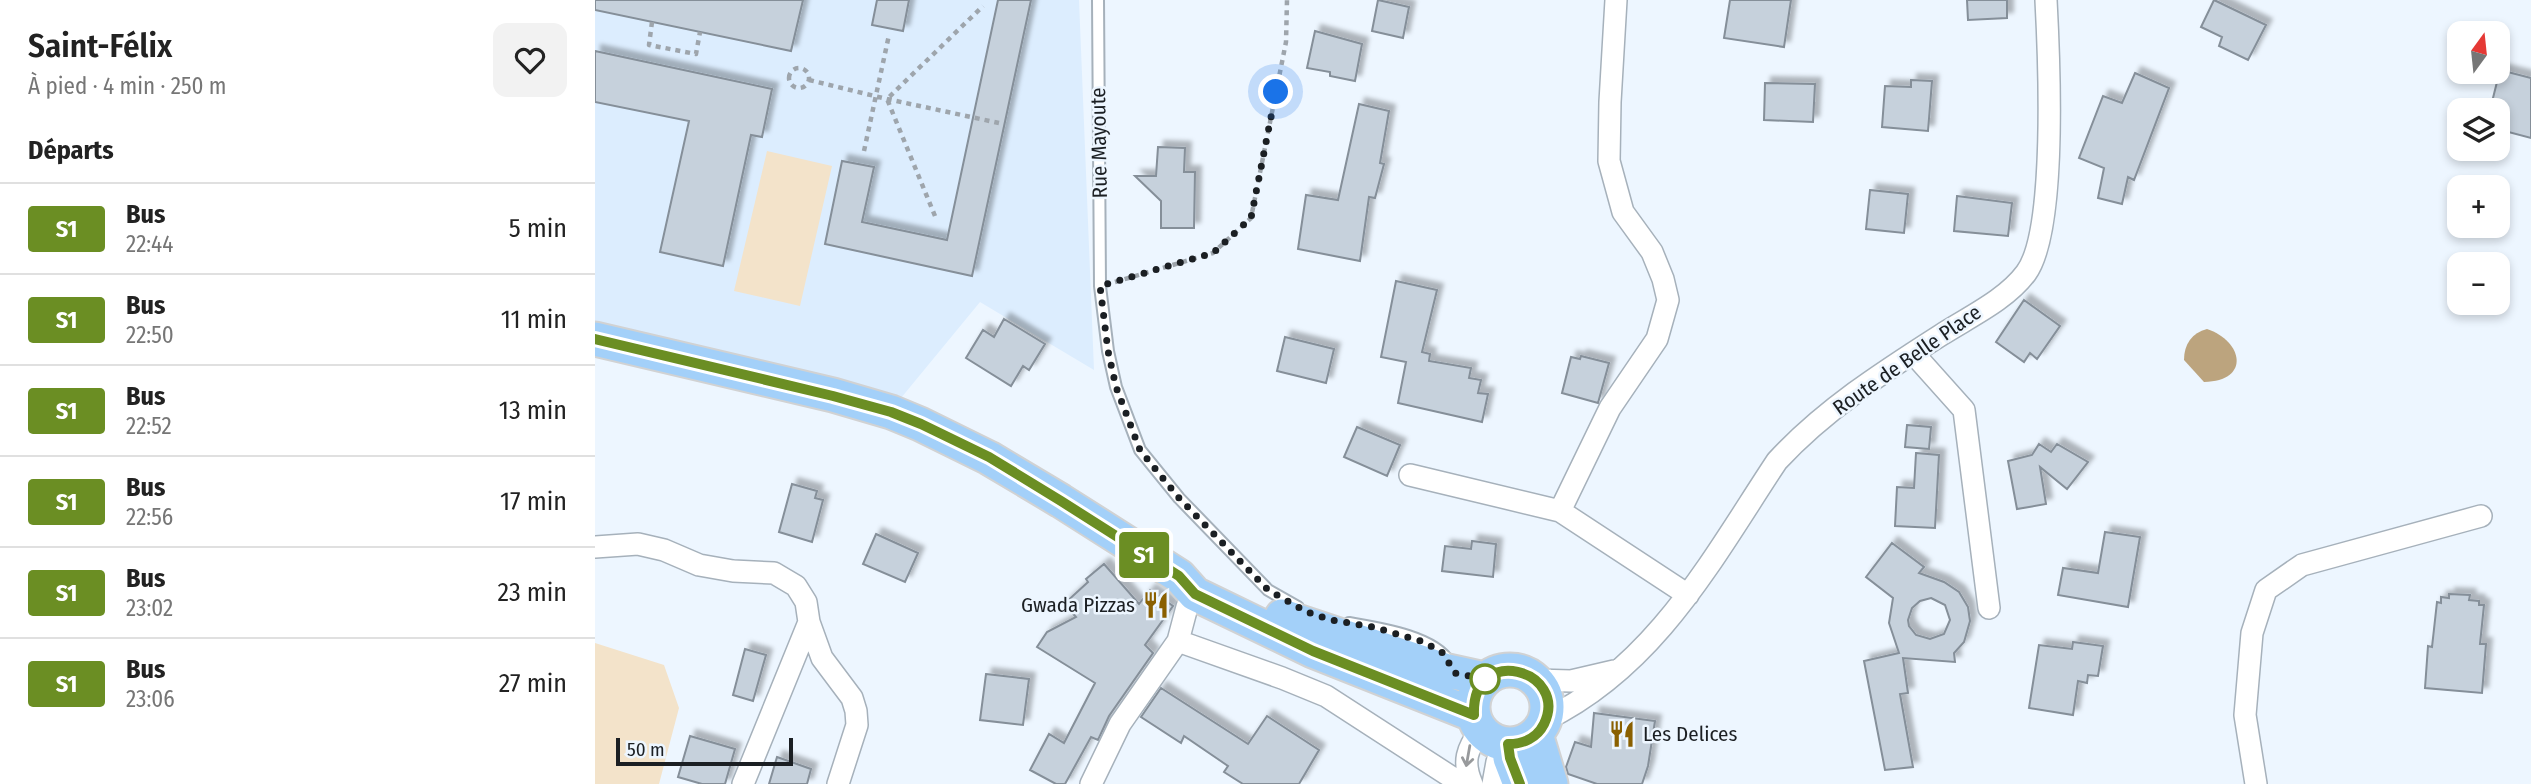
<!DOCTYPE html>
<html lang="fr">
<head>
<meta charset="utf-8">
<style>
  :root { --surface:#fff; --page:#f2f2f2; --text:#222; --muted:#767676; --line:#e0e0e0 }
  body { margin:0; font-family:"Fira Sans Condensed",sans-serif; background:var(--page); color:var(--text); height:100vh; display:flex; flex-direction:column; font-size:26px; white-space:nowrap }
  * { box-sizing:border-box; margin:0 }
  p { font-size:23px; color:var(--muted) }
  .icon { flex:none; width:38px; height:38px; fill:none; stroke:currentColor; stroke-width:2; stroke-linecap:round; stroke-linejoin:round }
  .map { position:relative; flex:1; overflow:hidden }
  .side { display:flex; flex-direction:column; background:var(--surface); width:595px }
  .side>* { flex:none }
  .badge { padding:0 14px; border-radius:5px; font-size:24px; line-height:46px }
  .needle { width:46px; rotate:15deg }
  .controls { position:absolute; left:1852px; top:21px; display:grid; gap:14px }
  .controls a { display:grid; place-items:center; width:63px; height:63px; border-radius:14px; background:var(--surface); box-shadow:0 4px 10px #0003; font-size:35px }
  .scale { position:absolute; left:21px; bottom:18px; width:177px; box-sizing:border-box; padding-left:7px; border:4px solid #1b1f23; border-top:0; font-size:19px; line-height:24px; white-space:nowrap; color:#1b1f23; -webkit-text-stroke:5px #edf6ff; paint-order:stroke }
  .you { position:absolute; width:35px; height:35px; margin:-18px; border:5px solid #fff; border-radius:50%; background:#1a73e8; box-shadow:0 0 0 10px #1a73e833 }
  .map>.badge { position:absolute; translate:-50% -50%; box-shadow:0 0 0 4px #fff }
  h2 { padding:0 28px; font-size:26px; line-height:63px }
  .round { display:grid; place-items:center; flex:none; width:74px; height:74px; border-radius:14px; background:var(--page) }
  .headline { display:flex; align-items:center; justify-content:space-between; height:119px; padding:0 28px }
  h1 { font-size:33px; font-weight:600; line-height:52px }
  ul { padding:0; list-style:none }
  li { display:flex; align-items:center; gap:21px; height:91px; padding:0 28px; border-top:2px solid var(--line) }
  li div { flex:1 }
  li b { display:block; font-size:26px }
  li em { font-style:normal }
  li .badge { min-width:77px; font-weight:700; text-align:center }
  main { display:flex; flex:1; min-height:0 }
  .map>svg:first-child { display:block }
  .built { fill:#dcedfe }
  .green { fill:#f3e3ca }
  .water { fill:#bca47e }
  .building { fill:#c6d1dc; stroke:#858f99; stroke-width:2; fill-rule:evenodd; filter:url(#shadow) }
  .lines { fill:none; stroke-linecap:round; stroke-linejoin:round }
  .service-casing { stroke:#a6b1bb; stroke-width:14 }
  .minor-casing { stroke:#a6b1bb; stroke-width:24 }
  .primary-casing { stroke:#d1d2d3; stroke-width:37 }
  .path { stroke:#9ea5ac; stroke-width:4.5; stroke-dasharray:5 5; stroke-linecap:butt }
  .service { stroke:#fff; stroke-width:10 }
  .minor { stroke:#fff; stroke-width:21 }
  .primary { stroke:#a3d0f9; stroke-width:33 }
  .oneway { stroke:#989a9c }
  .line-casing { stroke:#fff; stroke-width:16 }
  .line { stroke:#6b8e23; stroke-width:10 }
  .walk { stroke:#1b1f23; stroke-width:7; stroke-dasharray:0 12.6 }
  .stop-dot { fill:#fff; stroke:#6b8e23; stroke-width:3.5 }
  .labels { text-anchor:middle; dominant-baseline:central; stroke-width:5; stroke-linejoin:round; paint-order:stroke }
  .street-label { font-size:21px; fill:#1b1f23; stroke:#edf6ff }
  .poi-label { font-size:21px; fill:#1b1f23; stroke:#edf6ff; text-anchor:end }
</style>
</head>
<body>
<main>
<section class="side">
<div class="headline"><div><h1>Saint-Félix</h1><p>À pied · 4 min · 250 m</p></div><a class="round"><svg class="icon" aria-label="heart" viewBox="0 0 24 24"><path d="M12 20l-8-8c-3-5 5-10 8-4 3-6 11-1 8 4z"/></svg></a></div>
<h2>Départs</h2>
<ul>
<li><span class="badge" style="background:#6b8e23;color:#fff">S1</span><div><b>Bus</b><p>22:44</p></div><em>5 min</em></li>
<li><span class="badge" style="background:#6b8e23;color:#fff">S1</span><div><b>Bus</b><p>22:50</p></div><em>11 min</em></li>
<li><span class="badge" style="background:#6b8e23;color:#fff">S1</span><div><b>Bus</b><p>22:52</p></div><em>13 min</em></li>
<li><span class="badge" style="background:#6b8e23;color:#fff">S1</span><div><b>Bus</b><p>22:56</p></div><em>17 min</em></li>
<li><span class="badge" style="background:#6b8e23;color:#fff">S1</span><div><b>Bus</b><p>23:02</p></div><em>23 min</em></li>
<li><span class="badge" style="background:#6b8e23;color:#fff">S1</span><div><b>Bus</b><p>23:06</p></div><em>27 min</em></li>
</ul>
</section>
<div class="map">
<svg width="1936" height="784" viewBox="0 0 1936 784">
  <defs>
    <filter id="shadow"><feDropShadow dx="6" dy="-6" stdDeviation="2" flood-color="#0004"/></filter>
  </defs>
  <rect width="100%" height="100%" fill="#edf6ff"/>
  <!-- built -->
  <path class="built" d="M0,0H484L499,370L385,302L306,398L0,325Z"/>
  <!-- green -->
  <path class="green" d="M172,151L237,166L205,306L139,291Z
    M0,643L69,665L84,708L64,784H0Z"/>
  <!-- water -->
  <path class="water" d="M1612,329C1648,341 1656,381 1609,382L1589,360C1589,344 1597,333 1612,329Z"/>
  <!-- building -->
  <path class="building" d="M0,0H208L196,51L0,10Z
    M282,0H314L308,31L277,25Z
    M403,0H436L377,276L230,244L247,161L279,167L267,222L352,240Z
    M783,0L814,7L808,38L777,31Z
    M1135,0H1196L1189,47L1129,38Z
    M1372,0H1412V18L1373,20Z
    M1619,0L1671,25L1653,60L1624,46L1627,37L1606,27Z
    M720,31L767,44L760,81L735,76V72L712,68Z
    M0,51L177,89L167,137L156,135L128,266L65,252L94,121L0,102Z
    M1905,70L1936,78V138L1902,129V110H1895Z
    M1540,73L1574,88L1539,180L1533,177L1527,204L1503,198L1509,168L1484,158L1508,96L1527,103Z
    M1316,80L1337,81L1333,131L1287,127L1290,86L1316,87Z
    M1170,83L1220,84L1218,122L1169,120Z
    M764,104L794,111L785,163L789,164L780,198L774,197L765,261L703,249L711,195L743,200Z
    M563,147L590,148L589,172H600L599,228H566V201L540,176H561Z
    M1275,190L1313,194L1309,233L1271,229Z
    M1362,196L1417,203L1413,236L1359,231Z
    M801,281L842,290L827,352L835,354L834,361L876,368L874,378L886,380L883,393L893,394L887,422L803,403L811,362L786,357Z
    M1429,300L1465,326L1442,359L1435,353L1429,362L1401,342Z
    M409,319L450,344L434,370L428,366L416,386L371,358L388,330L399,337Z
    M690,337L739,349L731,383L682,371Z
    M986,356L1014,363L1003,403L967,393L976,357L985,359Z
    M1312,425L1336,427L1334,449L1310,447Z
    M762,427L805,445L792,476L749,457Z
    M1444,444L1456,452L1462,444L1493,462L1472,489L1445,467L1451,504L1422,509L1413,461L1437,455Z
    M1321,453L1344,455L1340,528L1300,526L1302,487L1319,488Z
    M197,484L222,491L220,498L228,500L217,542L184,532Z
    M1510,532L1545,537L1533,607L1463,595L1468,568L1503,573Z
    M281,534L323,553L310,582L268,564Z
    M877,541L901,544L898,577L847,571L850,546L876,549Z
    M1297,543L1329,567L1324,573L1349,582L1364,592L1373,607L1375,621L1369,642L1359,653L1360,662L1308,658L1313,693L1305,694L1318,767L1290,770L1269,661L1304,653L1294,623L1298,598L1271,577ZM1336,598L1350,605L1355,620L1349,634L1335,639L1321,635L1314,626L1313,620L1317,608L1325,601Z
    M509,564L544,604L555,590L578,606L550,645L558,653L514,716L503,740L496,737L470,784H461L435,770L454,734L469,743L500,683L442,647L452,632L481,617L469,604L493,582L491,579Z
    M1854,594L1875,595L1874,600L1884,601V605H1889L1885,644H1891L1887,693L1830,688L1833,646L1837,647L1842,602L1846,603V597L1854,598Z
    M1478,642L1508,646L1503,676L1493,675L1492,683L1483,681L1478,715L1434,708L1444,645L1477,649Z
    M150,649L171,655L158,701L138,695Z
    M391,674L434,679L428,725L385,720Z
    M566,688L653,744L672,716L724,750L704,784H648L629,772L633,766L589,736L586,743L546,717Z
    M999,713L1060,721L1053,766L1047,784H1002L973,774L971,767L980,742L996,747Z
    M95,736L140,749L130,784H107L83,777Z
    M182,757L216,769L212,784H174Z"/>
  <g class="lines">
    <defs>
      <path id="service" d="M503,0L505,286L513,351L521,387L545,450L584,498L673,590L703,607
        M754,623C782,628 839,636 854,662"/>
      <path id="minor" d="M1318,353L1369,410L1394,608
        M815,475L965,511L1093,595
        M965,511L1015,408L1062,339L1073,300L1068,279L1057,252L1028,212L1014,161L1015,102L1021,0
        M0,547L43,544L69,550L104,565L138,571L179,573L201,586L211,602L214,622L148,784
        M600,594L592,607L583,641L687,678L731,696L867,784
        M214,622L227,658L257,698L261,711L262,725L243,784
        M941,680L976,681L1019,671
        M950,720C1061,666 1117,559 1182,461C1229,410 1288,372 1346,335C1374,317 1411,300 1431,273C1462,231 1454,56 1451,0
        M496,784L525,724L583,641
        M877,784C867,762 872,748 886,730
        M898,784L902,762L910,744
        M1661,784L1650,715L1657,633L1671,590L1707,565L1886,516"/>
      <path id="primary" d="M0,339L238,395L296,412L325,424L394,458L466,501L584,576L600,594L718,651L879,715
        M687,616L849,670L890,679
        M878 707a37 37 0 1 1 74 0a37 37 0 1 1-74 0Z
        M941,734L956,784
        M913,744L915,758L925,784"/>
    </defs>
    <!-- service casing -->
    <use href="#service" class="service-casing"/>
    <!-- minor casing -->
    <use href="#minor" class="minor-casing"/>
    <!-- primary casing -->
    <use href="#primary" class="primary-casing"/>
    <!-- path -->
    <path class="path" d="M57,22L54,45L101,54L105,32
      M194 78a10 10 0 1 1 20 0a10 10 0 1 1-20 0Z
      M214,80L292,99L404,123
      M269,151L294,35
      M340,216L292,99L388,6
      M520,282L618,253L656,218L691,42L692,0"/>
    <!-- service -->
    <use href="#service" class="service"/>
    <!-- minor -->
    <use href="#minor" class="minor"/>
    <!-- primary -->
    <use href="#primary" class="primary"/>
  </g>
  <!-- one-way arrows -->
  <defs><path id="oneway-shaft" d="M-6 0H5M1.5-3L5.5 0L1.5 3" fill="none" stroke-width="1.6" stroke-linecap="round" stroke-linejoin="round" transform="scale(1.75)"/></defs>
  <use class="oneway" href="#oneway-shaft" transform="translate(873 756) rotate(100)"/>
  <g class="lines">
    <defs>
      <path id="line" d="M0,339L238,396L296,412L326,424L394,457L466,501L584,576L600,594L718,651L879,715C876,642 975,670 949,724C942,738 928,744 913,744L915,758L925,784"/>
    </defs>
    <!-- line casing -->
    <use href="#line" class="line-casing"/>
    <!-- line -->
    <use href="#line" class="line"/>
    <!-- walk -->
    <path class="walk" d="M681,92L656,218L618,253L505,286L513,351L521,387L545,450L584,498L673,590L712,612L736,620L778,627L829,642L848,653L860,673L890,679"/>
  </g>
  <!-- icons -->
  <defs>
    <symbol id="restaurant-bare" viewBox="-9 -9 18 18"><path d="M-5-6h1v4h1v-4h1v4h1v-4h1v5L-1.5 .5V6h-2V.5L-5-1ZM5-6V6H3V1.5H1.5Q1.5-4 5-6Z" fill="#8a6001" stroke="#edf6ff" stroke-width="2.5" paint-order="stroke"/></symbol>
  </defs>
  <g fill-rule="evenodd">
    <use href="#restaurant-bare" x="542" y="586" width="38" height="38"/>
    <use href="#restaurant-bare" x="1008" y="715" width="38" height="38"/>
  </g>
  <!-- markers -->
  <circle class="stop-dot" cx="890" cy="679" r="14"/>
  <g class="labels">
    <!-- street labels -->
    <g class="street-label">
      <text transform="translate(504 143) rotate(-91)">Rue Mayoute</text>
      <text transform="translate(1312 360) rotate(-35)">Route de Belle Place</text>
    </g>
    <!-- poi labels -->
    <g class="poi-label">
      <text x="540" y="605">Gwada Pizzas</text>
      <text x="1048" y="734" text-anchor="start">Les Delices</text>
    </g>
  </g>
</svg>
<div class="controls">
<a><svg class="needle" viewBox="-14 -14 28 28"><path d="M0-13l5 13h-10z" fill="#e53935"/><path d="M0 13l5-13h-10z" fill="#767676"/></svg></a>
<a><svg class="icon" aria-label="layers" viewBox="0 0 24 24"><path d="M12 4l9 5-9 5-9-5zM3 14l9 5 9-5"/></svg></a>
<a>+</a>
<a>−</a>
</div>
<div class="scale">50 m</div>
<div class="you" style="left:681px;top:92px"></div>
<b class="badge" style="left:549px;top:555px;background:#6b8e23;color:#fff">S1</b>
</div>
</main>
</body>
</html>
